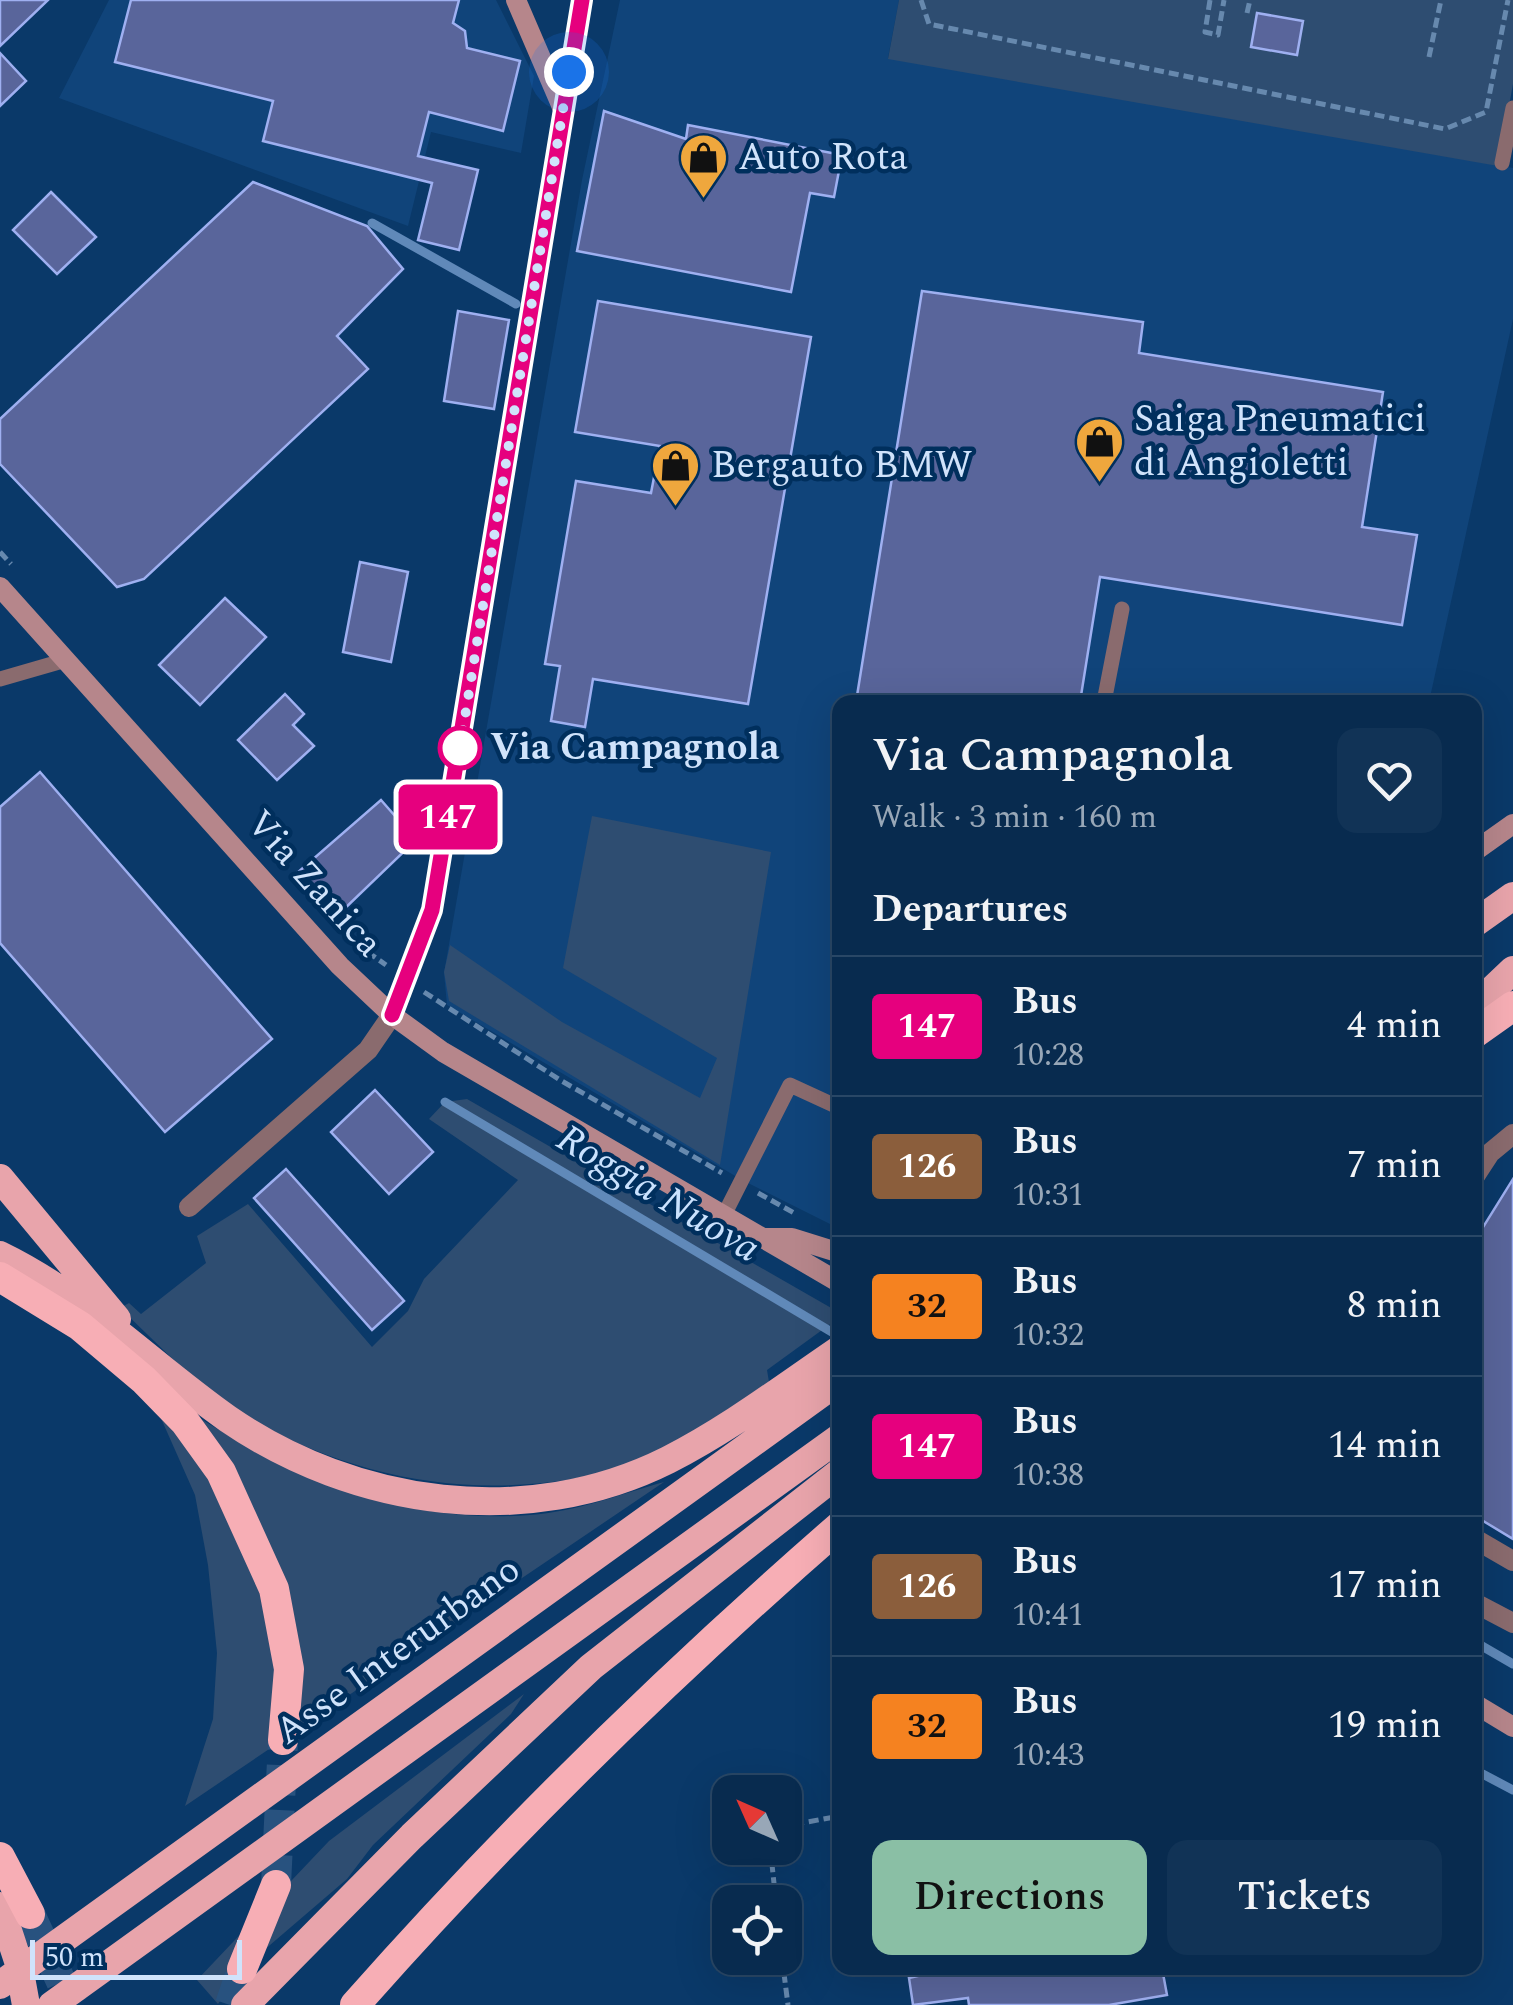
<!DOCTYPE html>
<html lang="en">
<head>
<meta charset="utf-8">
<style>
  :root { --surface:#082b4f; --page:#113356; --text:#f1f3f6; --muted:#98a7b7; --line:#294766; --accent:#8abfa5 }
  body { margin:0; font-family:Spectral,serif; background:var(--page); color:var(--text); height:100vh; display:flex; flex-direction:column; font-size:38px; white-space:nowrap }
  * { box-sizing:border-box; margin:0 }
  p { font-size:32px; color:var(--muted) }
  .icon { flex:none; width:55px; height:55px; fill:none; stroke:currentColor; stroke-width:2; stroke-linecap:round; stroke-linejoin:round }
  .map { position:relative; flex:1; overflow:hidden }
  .details { position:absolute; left:832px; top:695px; width:650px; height:1280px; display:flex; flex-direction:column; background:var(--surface); border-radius:20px; box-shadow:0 10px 40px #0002,0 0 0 2px var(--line) }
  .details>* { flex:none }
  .badge { padding:0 20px; border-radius:8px; font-size:35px; line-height:65px }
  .needle { width:65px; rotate:315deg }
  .tools { position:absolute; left:712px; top:1775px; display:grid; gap:20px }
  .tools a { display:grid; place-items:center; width:90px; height:90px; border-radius:20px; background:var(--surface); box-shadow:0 10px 40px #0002,0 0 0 2px var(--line); font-size:50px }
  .scale { position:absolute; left:30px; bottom:25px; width:212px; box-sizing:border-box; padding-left:10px; border:5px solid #d0e3fb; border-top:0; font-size:28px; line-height:35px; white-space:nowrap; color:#d0e3fb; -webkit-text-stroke:8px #002f5d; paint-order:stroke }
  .you { position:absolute; width:50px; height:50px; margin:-25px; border:8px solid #fff; border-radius:50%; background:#1a73e8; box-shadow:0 0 0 15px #1a73e833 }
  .map>.badge { position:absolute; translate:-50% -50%; box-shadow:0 0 0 5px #fff }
  h2 { padding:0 40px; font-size:38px; line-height:90px }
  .round { display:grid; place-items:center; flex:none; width:105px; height:105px; border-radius:20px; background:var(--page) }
  .head { display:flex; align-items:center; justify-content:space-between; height:170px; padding:0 40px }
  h1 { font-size:48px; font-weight:600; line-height:75px }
  .action { display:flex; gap:20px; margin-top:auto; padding:20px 40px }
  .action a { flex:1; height:115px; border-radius:20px; background:var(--accent); color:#111; font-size:40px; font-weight:600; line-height:115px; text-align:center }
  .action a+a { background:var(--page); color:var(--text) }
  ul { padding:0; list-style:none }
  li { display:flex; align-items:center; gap:30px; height:140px; padding:0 40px; border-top:2px solid var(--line) }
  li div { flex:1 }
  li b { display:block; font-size:38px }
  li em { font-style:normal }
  li .badge { min-width:110px; font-weight:700; text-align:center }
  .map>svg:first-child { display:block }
  .built { fill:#10447a }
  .green { fill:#2e4d71 }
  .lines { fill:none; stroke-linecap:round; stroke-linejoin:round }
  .stream { stroke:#6089b9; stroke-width:9 }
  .building { fill:#59659b; stroke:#9fb0f1; stroke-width:2.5 }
  .motorway-tunnel { stroke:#28527f; stroke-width:30; stroke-dasharray:30 15; stroke-linecap:butt }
  .path { stroke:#6789ae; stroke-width:5; stroke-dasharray:10 5; stroke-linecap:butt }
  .service { stroke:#8a6b6e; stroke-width:15 }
  .minor { stroke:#8a6b6e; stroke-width:20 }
  .secondary { stroke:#b6868b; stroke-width:20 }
  .trunk { stroke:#e8a4ab; stroke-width:28 }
  .motorway { stroke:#f7aeb5; stroke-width:30 }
  .line-casing { stroke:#fff; stroke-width:22 }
  .line { stroke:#e6007e; stroke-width:15 }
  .walk { stroke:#d0e3fb; stroke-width:10; stroke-dasharray:0 18 }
  .stop-dot { fill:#fff; stroke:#e6007e; stroke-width:5 }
  .labels { text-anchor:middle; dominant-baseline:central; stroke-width:9; stroke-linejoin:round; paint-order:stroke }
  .poi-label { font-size:38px; fill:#d0e3fb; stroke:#002f5d; text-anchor:start }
  .stop-label { font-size:38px; font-weight:bold; fill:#d0e3fb; stroke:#002f5d; text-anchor:start }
  .street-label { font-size:38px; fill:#d0e3fb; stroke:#002f5d }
  .water-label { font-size:40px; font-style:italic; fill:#cae2fe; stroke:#002f5d }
</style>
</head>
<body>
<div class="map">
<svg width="1513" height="2005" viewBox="0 0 1513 2005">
  <rect width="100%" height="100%" fill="#0a3969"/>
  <!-- built -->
  <path class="built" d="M109,0H496L534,76L521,153L431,132L408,226L59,98Z
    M620,0H899L888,58L1513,168V319L1429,702H840V1229L742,1180L447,1005L444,973L582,180Z"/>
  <!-- green -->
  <path class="green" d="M899,0H1513V84L1498,166L888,59Z
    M592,816L771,852L720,1165L449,1001L444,972L450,945L562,1022L700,1098L717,1058L563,968Z
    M467,1099L840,1313V1317L767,1370L769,1382C727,1408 670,1453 624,1467C493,1505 356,1483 241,1413C197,1386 158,1344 120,1308L129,1303L141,1314L206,1263L197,1236L248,1204L372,1347L408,1311L424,1279L518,1180L429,1119L445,1102Z
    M154,1388C267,1466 389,1526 530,1515C575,1512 621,1494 664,1482L185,1806L213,1719L217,1653L208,1565L195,1495L148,1389Z
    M524,1694L511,1714L373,1845L347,1879L242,1969L218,2004L197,1980L329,1841Z"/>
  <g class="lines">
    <!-- stream -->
    <path class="stream" d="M372,223L516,304
      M445,1102L840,1337
      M1475,1642L1513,1664
      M1475,1770L1513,1790"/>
  </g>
  <!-- building -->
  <path class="building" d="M0,0H48L0,46Z
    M131,0H459L453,23L465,31L467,48L520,61L503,131L429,112L418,156L478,170L459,250L418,240L432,183L263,141L273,101L115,62Z
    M1257,13L1303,21L1297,55L1251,47Z
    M0,53L26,81L0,106Z
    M604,111L686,139L688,125L842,155L834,197L810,193L791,292L577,251Z
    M253,182L367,226L403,269L337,336L368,369L144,579L117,587L0,464V419Z
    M51,192L96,237L57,274L13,230Z
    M922,291L1143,322L1139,353L1383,392L1362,527L1417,535L1402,625L1100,577L1080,702H856Z
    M598,301L811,337L748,704L593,679L585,727L551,721L560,666L545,664L576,481L651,493L660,446L575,432Z
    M458,311L509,320L494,409L444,401Z
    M360,562L408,572L391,662L343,652Z
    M225,598L266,637L200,705L159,665Z
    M285,694L304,714L293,725L314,746L277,780L238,740Z
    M40,772L272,1039L165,1132L0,943V807Z
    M381,800L416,840L338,915L297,873Z
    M375,1090L433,1152L389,1194L331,1132Z
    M286,1169L404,1301L372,1330L254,1198Z
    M1513,1179V1539L1475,1516V1240Z
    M952,1968H1162L1167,1995L1109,2005H969L968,1998L913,2005L909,1978Z"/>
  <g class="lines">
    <!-- motorway-tunnel -->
    <path class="motorway-tunnel" d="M276,1885L283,1740
      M30,1914L72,2005
      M230,2005L242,1969"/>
    <!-- path -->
    <path class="path" d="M921,0L929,24L1445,129L1486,112L1508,0
      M1210,0L1205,32L1218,35L1224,0
      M1247,13L1250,0
      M1429,57L1441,0
      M0,552L11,564
      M355,943L386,965
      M424,992L560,1080L722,1173
      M758,1193L796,1214
      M785,1837L796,1824L840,1816
      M776,1902L771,1855L777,1848
      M782,1958L788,2005"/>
    <!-- service -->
    <path class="service" d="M1502,163L1513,108
      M0,679L66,660
      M1104,702L1122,609
      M723,1217L790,1085L840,1108"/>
    <!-- minor -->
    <path class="minor" d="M1475,1176L1490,1153L1513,1134
      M189,1207L368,1050L392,1015
      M1475,1539L1513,1561
      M1475,1603L1513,1623"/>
    <!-- secondary -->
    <path class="secondary" d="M516,0L562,107
      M0,587L340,966L392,1015L443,1052L840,1283
      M1475,851L1513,824
      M392,1015L432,910L582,0
      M764,1238H792L840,1253
      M1475,1704L1513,1727"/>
    <!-- trunk -->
    <path class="trunk" d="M1475,923L1513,896
      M1475,1006L1513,970
      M0,1178L117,1319
      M0,1255C85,1296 151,1365 228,1419C355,1506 526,1531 668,1460C729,1429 784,1387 840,1349
      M0,1906L18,1961L26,2005
      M0,1985L840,1380
      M52,2005L840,1437
      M245,2005L412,1836L591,1667L840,1472"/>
    <!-- motorway -->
    <path class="motorway" d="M1475,1033L1513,1006
      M0,1277L80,1326L144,1380L185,1422L221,1472L274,1589L289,1669L283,1740
      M0,1857L30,1914
      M242,1969L276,1885
      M355,2005C505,1835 669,1675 840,1526"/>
  </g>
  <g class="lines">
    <defs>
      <path id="line" d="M392,1015L432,910L582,0"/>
    </defs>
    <!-- line casing -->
    <use href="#line" class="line-casing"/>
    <!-- line -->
    <use href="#line" class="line"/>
    <!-- walk -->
    <path class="walk" d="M460,748L569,72"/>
  </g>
  <!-- icons -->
  <defs>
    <symbol id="shop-pin" viewBox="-11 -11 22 30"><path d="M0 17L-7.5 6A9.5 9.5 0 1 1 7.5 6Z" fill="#efa73d" stroke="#002f5d"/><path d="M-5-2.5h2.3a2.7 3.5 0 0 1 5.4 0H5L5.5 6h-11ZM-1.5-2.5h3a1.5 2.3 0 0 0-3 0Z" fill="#111"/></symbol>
  </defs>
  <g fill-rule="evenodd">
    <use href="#shop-pin" x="676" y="130" width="55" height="75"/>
    <use href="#shop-pin" x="1072" y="414" width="55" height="75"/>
    <use href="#shop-pin" x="648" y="438" width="55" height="75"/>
  </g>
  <!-- markers -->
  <circle class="stop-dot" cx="460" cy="748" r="20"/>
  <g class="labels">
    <!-- poi labels -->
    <g class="poi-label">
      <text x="738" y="158">Auto Rota</text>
      <text x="1134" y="420">Saiga Pneumatici<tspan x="1134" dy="44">di Angioletti</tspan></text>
      <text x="711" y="466">Bergauto BMW</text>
    </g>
    <!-- stop labels -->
    <g class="stop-label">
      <text x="490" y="748">Via Campagnola</text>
    </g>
    <!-- street labels -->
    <g class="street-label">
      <text transform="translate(314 884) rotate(48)">Via Zanica</text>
      <text transform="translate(398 1651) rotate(-36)">Asse Interurbano</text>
    </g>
    <!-- water labels -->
    <g class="water-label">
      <text transform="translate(658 1194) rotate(31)">Roggia Nuova</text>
    </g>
  </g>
</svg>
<div class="tools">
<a><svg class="needle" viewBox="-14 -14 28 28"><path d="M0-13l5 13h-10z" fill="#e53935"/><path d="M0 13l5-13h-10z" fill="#98a7b7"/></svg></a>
<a><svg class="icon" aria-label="locate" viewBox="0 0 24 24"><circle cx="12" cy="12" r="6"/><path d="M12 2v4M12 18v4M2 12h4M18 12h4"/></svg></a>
</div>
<div class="scale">50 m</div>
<div class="you" style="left:569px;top:72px"></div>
<b class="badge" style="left:448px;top:817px;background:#e6007e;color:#fff">147</b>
<section class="details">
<div class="head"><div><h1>Via Campagnola</h1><p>Walk · 3 min · 160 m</p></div><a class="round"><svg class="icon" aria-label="heart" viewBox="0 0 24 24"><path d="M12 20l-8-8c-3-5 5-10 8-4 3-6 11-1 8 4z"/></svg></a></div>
<h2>Departures</h2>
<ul>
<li><span class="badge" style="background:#e6007e;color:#fff">147</span><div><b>Bus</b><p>10:28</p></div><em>4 min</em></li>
<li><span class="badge" style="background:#8b5e3c;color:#fff">126</span><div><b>Bus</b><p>10:31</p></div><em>7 min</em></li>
<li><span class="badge" style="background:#f58220;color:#111">32</span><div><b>Bus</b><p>10:32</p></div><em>8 min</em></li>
<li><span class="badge" style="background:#e6007e;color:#fff">147</span><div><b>Bus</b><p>10:38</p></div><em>14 min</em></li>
<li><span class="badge" style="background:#8b5e3c;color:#fff">126</span><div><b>Bus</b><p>10:41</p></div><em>17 min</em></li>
<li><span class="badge" style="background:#f58220;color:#111">32</span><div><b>Bus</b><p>10:43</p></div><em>19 min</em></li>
</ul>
<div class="action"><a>Directions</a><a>Tickets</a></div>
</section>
</div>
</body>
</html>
